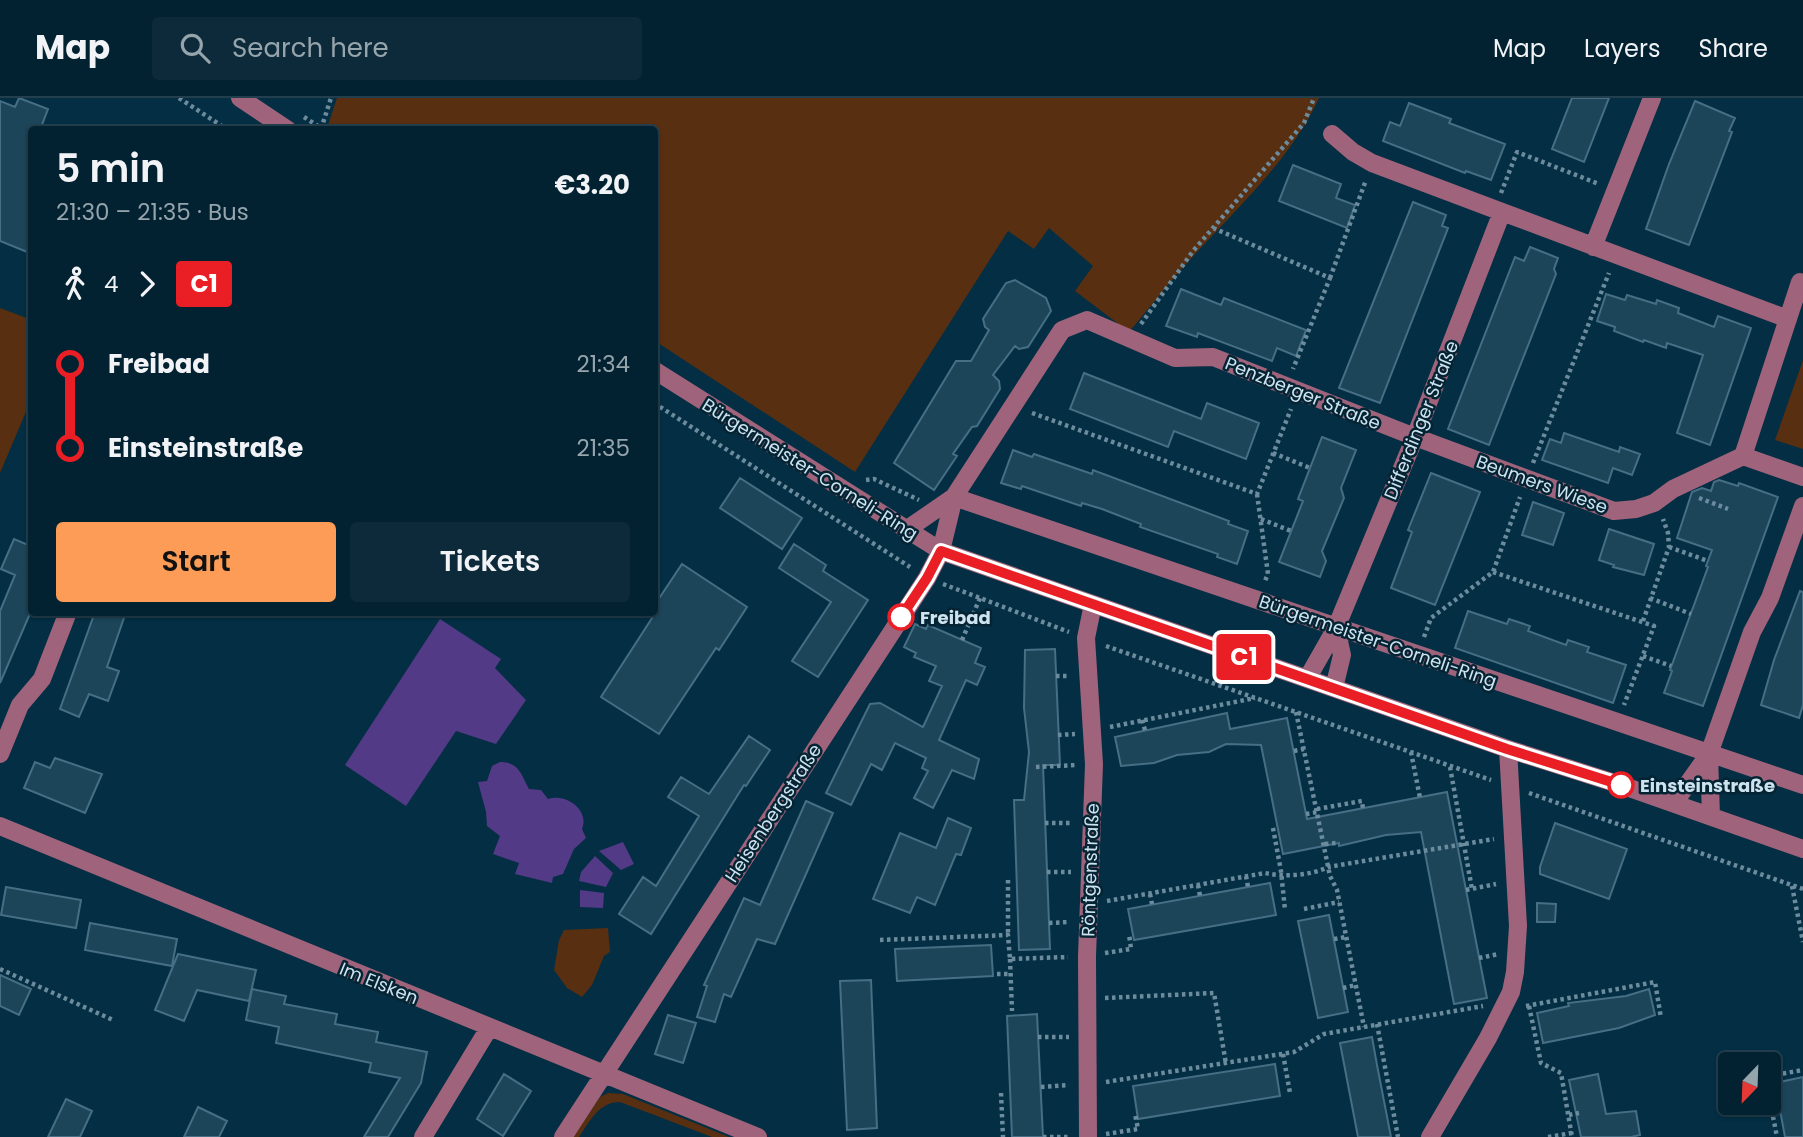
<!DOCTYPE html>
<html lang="en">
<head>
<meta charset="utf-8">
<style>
  :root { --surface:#022232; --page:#0c2a3a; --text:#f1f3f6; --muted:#96a4ac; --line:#233f4d; --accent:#fd9c56 }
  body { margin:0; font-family:Poppins,sans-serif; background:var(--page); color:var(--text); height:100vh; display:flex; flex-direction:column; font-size:26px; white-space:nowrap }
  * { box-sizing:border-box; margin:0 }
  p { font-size:23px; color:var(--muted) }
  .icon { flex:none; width:38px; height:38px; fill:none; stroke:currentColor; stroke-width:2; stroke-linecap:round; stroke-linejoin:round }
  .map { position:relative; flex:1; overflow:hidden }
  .details { position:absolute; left:28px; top:28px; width:630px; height:490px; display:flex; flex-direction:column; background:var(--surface); border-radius:7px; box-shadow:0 2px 5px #0004,0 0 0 2px var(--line) }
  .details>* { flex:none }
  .badge { padding:0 14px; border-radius:5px; font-size:24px; line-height:46px }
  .needle { width:46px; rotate:203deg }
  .buttons { position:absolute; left:1718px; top:954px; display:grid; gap:14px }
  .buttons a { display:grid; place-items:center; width:63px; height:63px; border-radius:7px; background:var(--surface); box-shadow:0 2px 5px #0004,0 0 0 2px var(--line); font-size:35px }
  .map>.badge { position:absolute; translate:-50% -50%; box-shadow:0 0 0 4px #fff }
  .legs { display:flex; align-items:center; gap:10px; height:77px; padding:0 28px; font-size:23px }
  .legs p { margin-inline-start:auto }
  .head { display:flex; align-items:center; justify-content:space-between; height:119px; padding:0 28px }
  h1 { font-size:38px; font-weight:600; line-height:52px }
  .button { display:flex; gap:14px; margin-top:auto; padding:14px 28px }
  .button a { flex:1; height:80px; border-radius:7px; background:var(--accent); color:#111; font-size:28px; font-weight:600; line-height:80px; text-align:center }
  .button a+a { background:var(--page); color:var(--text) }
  ul { padding:0 28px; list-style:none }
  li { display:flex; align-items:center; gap:24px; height:84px; font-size:26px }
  li i { display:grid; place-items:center; width:10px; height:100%; margin:0 9px; background:currentColor }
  li i::after { content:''; width:18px; height:18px; margin:-9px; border:5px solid; border-radius:50%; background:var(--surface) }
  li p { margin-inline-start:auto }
  li:first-child i { background:linear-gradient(#0000 50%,currentColor 0) }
  li:last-child i { background:linear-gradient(currentColor 50%,#0000 0) }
  header { display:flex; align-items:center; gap:42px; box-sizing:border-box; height:98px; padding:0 35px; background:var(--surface); border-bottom:2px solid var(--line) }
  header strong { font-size:33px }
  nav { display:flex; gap:38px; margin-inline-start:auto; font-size:24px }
  .search { width:490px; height:63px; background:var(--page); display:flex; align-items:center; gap:18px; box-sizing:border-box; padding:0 24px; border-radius:7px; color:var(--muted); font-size:26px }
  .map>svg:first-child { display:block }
  .green { fill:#582f11 }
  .water { fill:#523a87 }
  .building { fill:#1c455a; stroke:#466e85; stroke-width:2 }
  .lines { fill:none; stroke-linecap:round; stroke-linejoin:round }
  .path { stroke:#6c8c9d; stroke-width:4.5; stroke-dasharray:3.5 3.5; stroke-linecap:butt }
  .minor { stroke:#9f647b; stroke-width:18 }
  .line-1-casing { stroke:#fff; stroke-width:16 }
  .line-1 { stroke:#ea1f26; stroke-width:10 }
  .stop-1-dot { fill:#fff; stroke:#ea1f26; stroke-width:3.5 }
  .labels { text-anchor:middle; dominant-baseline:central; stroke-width:5; stroke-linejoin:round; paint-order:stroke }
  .street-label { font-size:18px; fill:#cee3f0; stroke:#052433 }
  .stop-label { font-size:18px; font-weight:bold; fill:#cee3f0; stroke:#052433; text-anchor:start }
</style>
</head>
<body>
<header>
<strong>Map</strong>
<div class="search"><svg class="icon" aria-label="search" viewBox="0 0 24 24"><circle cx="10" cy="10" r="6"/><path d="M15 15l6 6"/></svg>Search here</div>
<nav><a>Map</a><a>Layers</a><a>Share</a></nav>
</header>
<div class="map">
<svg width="1803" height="1039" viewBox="0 0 1803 1039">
  <rect width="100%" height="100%" fill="#032e43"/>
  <!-- green -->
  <path class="green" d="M337,0H1319C1292,59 1242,105 1199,152C1174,178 1152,207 1129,234L1075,193L1093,168L1049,130L1034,151L1008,133L855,374L655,243L654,32H330L327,30Z
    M0,210L32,222L31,302L0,375Z
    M1803,262V351L1775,342Z
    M608,830L610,854L604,858L592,887L582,899L567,890L554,872L559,842L564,832Z
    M608,995L623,996L729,1039H712L620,1004C599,1004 590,1023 579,1039H573L600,999Z"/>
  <!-- water -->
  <path class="water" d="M440,521L501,561L495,570L526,602L496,646L456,633L406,708L345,667Z
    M500,664C519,664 521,676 529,691L541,692L548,701C565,695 590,711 582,731L586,740L574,751L563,776L553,779L552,785L515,776L519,765L493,756L500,738L487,728L486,714L478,684L487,683L492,668Z
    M623,744L634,766L621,772L599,753Z
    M595,758L613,775L606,789L579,783L581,774Z
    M580,792L604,795L603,810L580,809Z"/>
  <!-- building -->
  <path class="building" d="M19,0L48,11L40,32H32V156L0,143V3L15,9Z
    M1572,0H1609L1584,64L1552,51Z
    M1695,3L1735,20L1729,33L1732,34L1689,147L1646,131L1669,66Z
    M1409,5L1451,21L1449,25L1505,46L1491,82L1466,73L1465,75L1383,43L1390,24L1400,28Z
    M1293,67L1341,86L1336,100L1355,107L1347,130L1279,103Z
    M1413,104L1446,117L1442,128L1448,130L1380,305L1339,290Z
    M1530,149L1558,160L1554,171L1556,176L1489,347L1448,331L1515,159L1524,163Z
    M1015,182L1046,200L1051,213L1028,249L1019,251L1015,248L993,277L999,283L1000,291L977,328L972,329L953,356L957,358L934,392L894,365L956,263H971L989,232L985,229L983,221L1006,185Z
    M1181,191L1221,207L1224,200L1306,232L1296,258L1277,250L1272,263L1198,235L1197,239L1166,228Z
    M1606,196L1625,202L1627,197L1656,206L1657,202L1679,210L1678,215L1714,229L1718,218L1751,230L1710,347L1677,335L1703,257L1667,245L1666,250L1644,242L1643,244L1614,233L1615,229L1597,223Z
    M1084,275L1201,321L1207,305L1259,325L1246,361L1174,333L1168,349L1070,311Z
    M1564,335L1619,354L1620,349L1640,356L1632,377L1613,370L1608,385L1542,362L1550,341L1561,345Z
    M1322,339L1356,352L1341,390L1344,400L1322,453L1326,463L1320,479L1279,464L1303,403L1298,401Z
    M1013,352L1032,359L1034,356L1092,376L1093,372L1229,423L1228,426L1248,433L1237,466L1217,459L1218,456L1140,429L1141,426L1102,411L1082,405L1081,408L1022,388L1021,391L1001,385Z
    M1431,375L1480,394L1435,507L1391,490L1412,434L1408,432Z
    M740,380L802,420L782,451L720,410Z
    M1719,382L1738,388L1739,385L1778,399L1703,608L1664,595L1672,573L1670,572L1708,469L1706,468L1712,452L1677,440L1692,394L1702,390L1711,393L1714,384Z
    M1533,404L1564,415L1553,447L1522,437Z
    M1609,431L1654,446L1644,477L1613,469L1614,467L1599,462Z
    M31,439L32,511L0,585V513L15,477L1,471L14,441L28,447Z
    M794,446L826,467L823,473L868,502L818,579L792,563L831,504L779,470Z
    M682,466L747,509L719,552L716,550L659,636L601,599L654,517V508Z
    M1800,493L1803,494V607L1799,620L1761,607L1774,562Z
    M1468,513L1507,526L1509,521L1530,528L1528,533L1566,547L1568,542L1589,549L1587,554L1626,567L1613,605L1455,550Z
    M95,514H126L107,569L119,573L108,603L89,596L79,619L60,611Z
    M915,526L926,531L928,527L981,550L975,565L985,569L977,587L966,582L939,642L979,661L974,681L952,672L933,710L914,700L928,673L922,670L926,660L895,645L882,672L871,666L851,707L826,695L870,606L880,605L923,629L942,588L929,583L936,568L914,559L916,555L904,549Z
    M1055,551L1060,667H1043L1050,851L1019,852L1014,702H1024L1029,654L1024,610L1025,552Z
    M1227,615L1230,631L1287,620L1307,721L1447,694L1487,900L1454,906L1421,734L1386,737L1339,748V745L1283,756L1261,647L1226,646L1209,654L1177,657L1154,665L1121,668L1115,639Z
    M749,638L770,652L746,688L744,687L651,836L619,816L643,779L656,788L699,718L668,699L681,679L709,696Z
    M55,660L102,676L85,715L24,690L35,664L50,670Z
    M806,703L833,715L775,846L757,841L731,899L724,896L715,924L697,919L707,888L704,887L744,800L760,807Z
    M948,720L971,730L961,757L956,756L935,807L917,799L910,815L873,801L900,735L936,750Z
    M1555,725L1627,751L1609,801L1540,776V769Z
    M1270,785L1276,817L1134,842L1128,811Z
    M6,789L81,802L76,830L1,817Z
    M1537,805L1556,806L1555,824H1537Z
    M1329,817L1348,914L1318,920L1298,823Z
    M90,825L177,841L172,868L85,852Z
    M991,847L993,878L897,883L895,851Z
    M178,856L256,872L249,903L197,892L184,923L155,912Z
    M0,877L31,891L19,917L0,908Z
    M871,882L877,1030L847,1032L840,883Z
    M252,891L286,898L284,906L337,916L335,926L378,934L376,944L427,954L421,985L388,1039H364L400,980L369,974L371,965L276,945L279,929L246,922Z
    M1649,891L1655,917L1619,930L1543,945L1537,915L1569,908L1568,905L1626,898Z
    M1037,916L1043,1039H1012L1007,918Z
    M668,917L696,925L683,965L655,956Z
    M1372,939L1377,967L1391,1039H1358L1340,945Z
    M1275,966L1280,998L1138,1021L1133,988Z
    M504,976L531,993L503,1038L477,1021Z
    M1598,976L1606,1016L1636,1013L1640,1037L1631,1039H1581L1569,982Z
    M1803,979V1039H1785L1775,985Z
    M66,1001L92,1013L80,1039H48Z
    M198,1009L227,1023L219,1039H184Z"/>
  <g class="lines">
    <!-- path -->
    <path class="path" d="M179,0L228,32
      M304,19L321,30
      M321,31L331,0
      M1501,95L1517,54L1599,86
      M1213,130L1330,180L1293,271
      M1330,180L1366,82
      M1141,226L1193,153L1304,25L1314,0
      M654,305L910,469
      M1032,315L1257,396L1291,311
      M1273,355L1310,370
      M1533,365L1609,175
      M866,382L874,381L919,402
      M1257,396L1268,476L1264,485
      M1699,400L1728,411
      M1261,421L1291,433
      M1669,449L1708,463
      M1493,474L1654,528L1624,607
      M943,486L1069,534
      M1650,500L1691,516
      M1643,523L1669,449L1668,435L1663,421
      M1424,539L1431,520L1493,474L1520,399
      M962,542L980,500
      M1106,548L1491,682
      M1643,558L1671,568
      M1056,578H1069
      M1296,614L1330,778L1337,792L1364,929
      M1142,622L1145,632
      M1110,629L1255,600
      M1058,637L1075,636
      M1294,653L1304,651
      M1411,654L1420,700
      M1036,669L1077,667
      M1450,669L1472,791
      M1529,695L1803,791
      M1317,711L1362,703L1363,711
      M1306,716L1318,714
      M1045,725H1072
      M1273,730L1281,773L1285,812
      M1325,746L1336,745
      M1047,774H1071
      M1246,778L1248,789
      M1008,782V837
      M1198,787L1200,798
      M1792,788L1803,844
      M1466,792L1496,786
      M1150,796L1152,806
      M1107,803L1265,775C1284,779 1310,778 1328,769L1494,741
      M1304,811L1339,804
      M1049,825L1069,824
      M1334,841L1346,839
      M880,842L1008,837L1010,861L1068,859
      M1105,855L1131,851L1129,836
      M1479,860L1499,856
      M1010,861L1012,913
      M0,871L113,922
      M997,876H1010
      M1343,890L1356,887
      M1105,900L1214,895L1226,966
      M1526,908L1655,884L1661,920
      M1529,908L1541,965L1561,975L1572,1039
      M1377,926L1398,1039
      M1038,939H1069
      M1283,956L1290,995
      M1769,978L1803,972
      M1106,984L1294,954L1324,936L1483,908
      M1041,989L1069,987
      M1001,995L1003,1039
      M1769,998L1777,1039
      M1569,1017L1579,1015
      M1106,1036L1138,1031L1135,1016
      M1043,1039H1070
      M1548,1039L1572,1035"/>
    <!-- minor -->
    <path class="minor" d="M240,0L288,32
      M1332,36L1353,54L1372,65L1502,114
      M1593,149L1652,0
      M654,272L941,453L1508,651L1621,687L1803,751
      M1743,358L1800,184L1803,185
      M954,399L1803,687
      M906,432L954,399
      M1307,581L1336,530L1415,339L1502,114L1788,221
      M1334,590L1342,557L1336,530
      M0,656L20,607L42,581L68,514
      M1709,656L1711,718
      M1674,705L1709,656L1752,534L1770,500L1803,408
      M0,728L758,1039
      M423,1039L489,930
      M563,1039L927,480L941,453L954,399L1062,232L1087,222L1175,260L1213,259L1415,339L1614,413L1636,411L1654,405L1673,391L1743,358L1803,379
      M1088,1039L1087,858L1094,666L1086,540L1093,506
      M1430,1039L1488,940L1511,894L1515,874L1518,828L1508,651"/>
  </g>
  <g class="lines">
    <defs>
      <path id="line-1" d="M901,519L927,480L941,453L1507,651L1621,687"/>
    </defs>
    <!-- line-1 casing -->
    <use href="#line-1" class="line-1-casing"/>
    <!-- line-1 -->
    <use href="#line-1" class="line-1"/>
  </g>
  <!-- markers -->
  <g class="stop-1-dot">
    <circle cx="901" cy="519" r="12"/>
    <circle cx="1621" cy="687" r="12"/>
  </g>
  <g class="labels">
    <!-- street labels -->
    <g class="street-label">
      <text transform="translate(1303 295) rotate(22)">Penzberger Straße</text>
      <text transform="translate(1421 322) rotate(-68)">Differdinger Straße</text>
      <text transform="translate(810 371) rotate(32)">Bürgermeister-Corneli-Ring</text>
      <text transform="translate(1542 386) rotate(20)">Beumers Wiese</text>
      <text transform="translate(1378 543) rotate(19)">Bürgermeister-Corneli-Ring</text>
      <text transform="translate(773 715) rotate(-57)">Heisenbergstraße</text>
      <text transform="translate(1090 772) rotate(-88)">Röntgenstraße</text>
      <text transform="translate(379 885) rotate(22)">Im Elsken</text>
    </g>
    <!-- stop labels -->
    <g class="stop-label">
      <text x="920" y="519">Freibad</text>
      <text x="1640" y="687">Einsteinstraße</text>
    </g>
  </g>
</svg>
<div class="buttons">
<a><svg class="needle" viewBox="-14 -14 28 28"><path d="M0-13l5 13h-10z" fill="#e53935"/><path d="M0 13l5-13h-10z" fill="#96a4ac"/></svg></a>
</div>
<b class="badge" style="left:1244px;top:559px;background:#ea1f26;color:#fff">C1</b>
<section class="details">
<div class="head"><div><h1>5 min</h1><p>21:30 – 21:35 · Bus</p></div><b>€3.20</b></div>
<div class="legs"><svg class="icon" aria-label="walk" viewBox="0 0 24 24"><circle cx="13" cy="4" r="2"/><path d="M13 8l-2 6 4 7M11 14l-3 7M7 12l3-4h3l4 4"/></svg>4<svg class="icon" aria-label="forward" viewBox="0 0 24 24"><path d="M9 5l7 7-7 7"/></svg><b class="badge" style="background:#ea1f26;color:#fff">C1</b></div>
<ul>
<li><i style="color:#ea1f26"></i><b>Freibad</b><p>21:34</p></li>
<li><i style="color:#ea1f26"></i><b>Einsteinstraße</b><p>21:35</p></li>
</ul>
<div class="button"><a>Start</a><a>Tickets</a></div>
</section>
</div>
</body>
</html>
